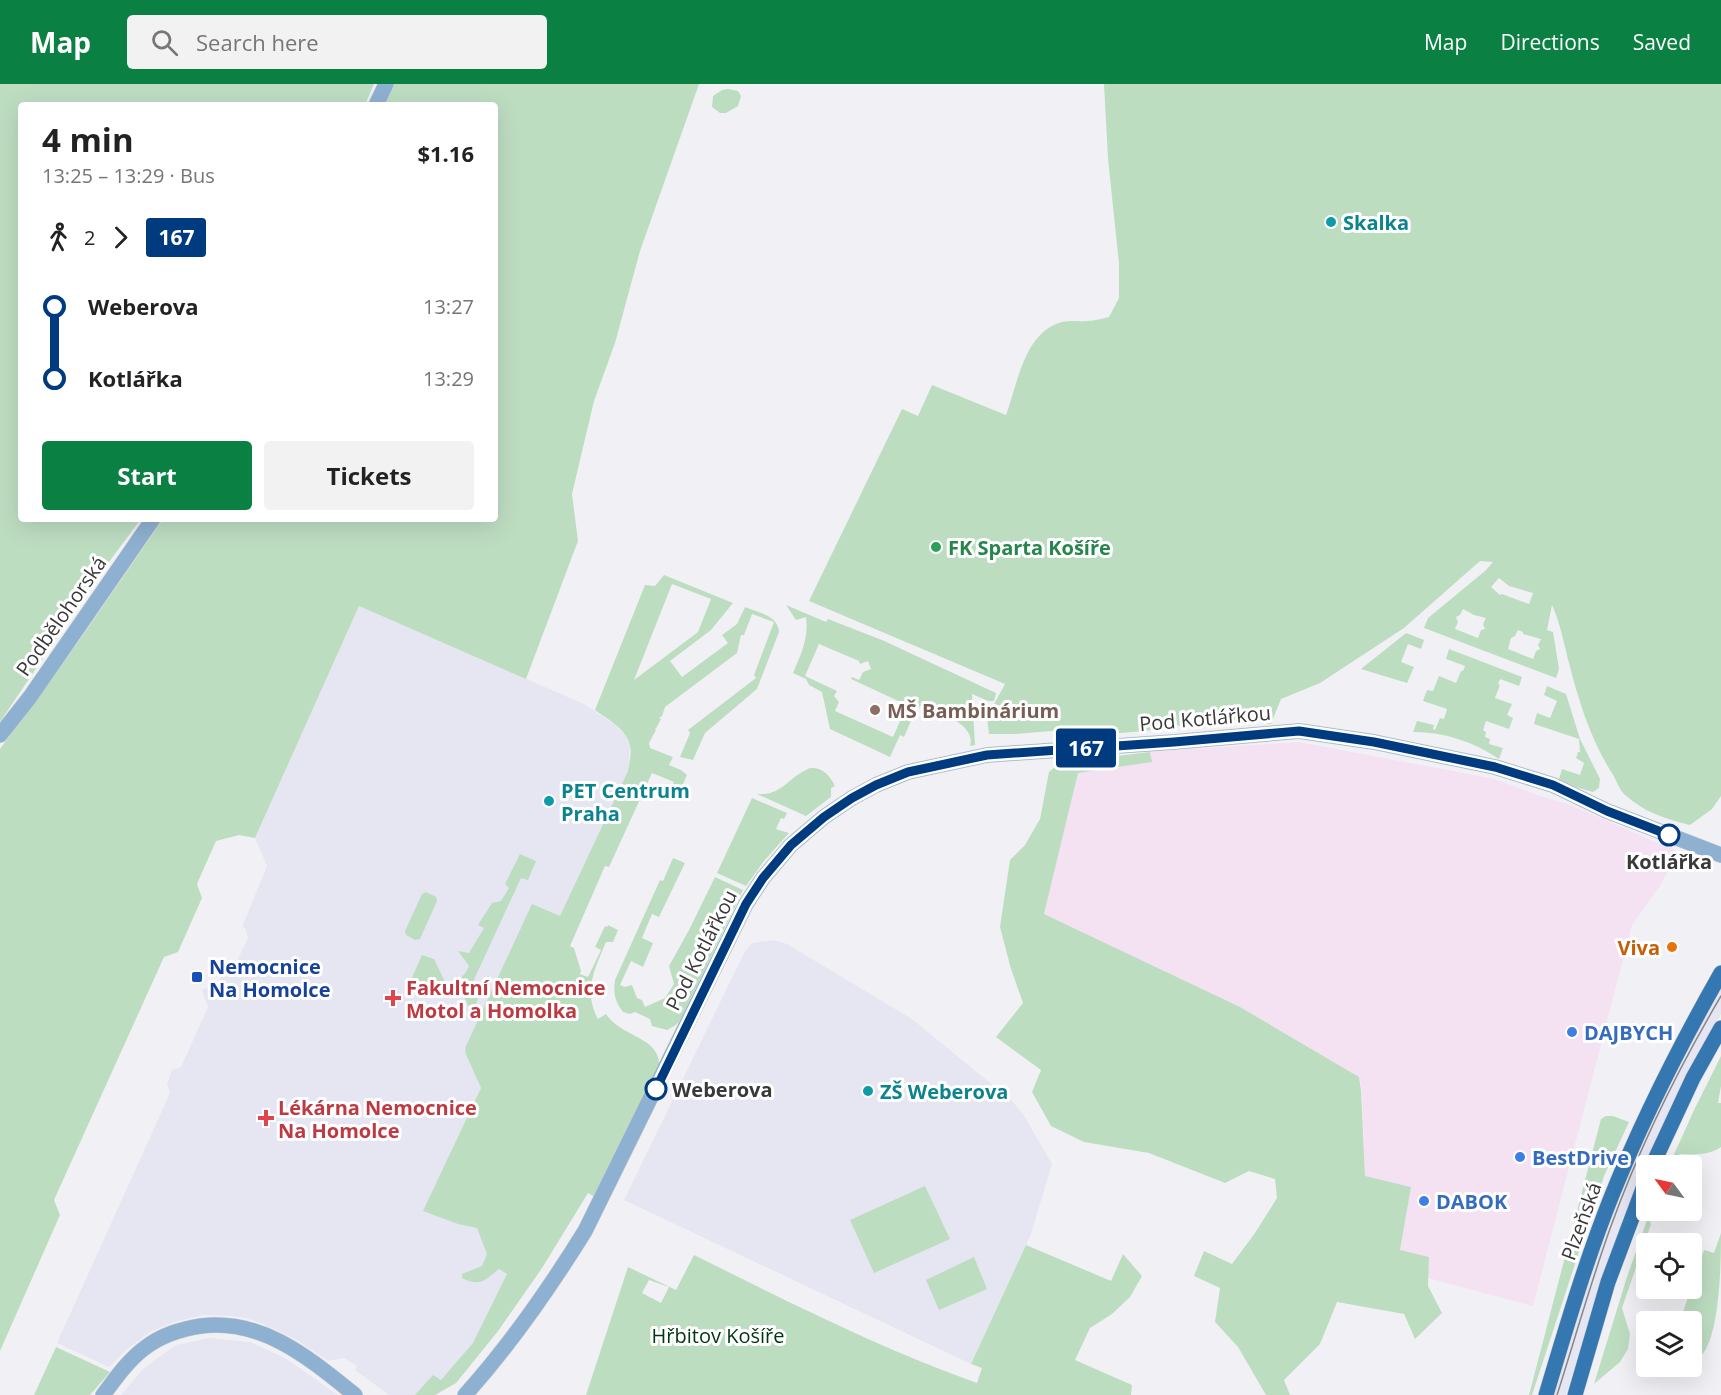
<!DOCTYPE html>
<html lang="en">
<head>
<meta charset="utf-8">
<style>
  :root { --surface:#fff; --page:#f2f2f2; --text:#222; --muted:#767676; --accent:#0b8043 }
  body { margin:0; font-family:"Open Sans",sans-serif; background:var(--page); color:var(--text); height:100vh; display:flex; flex-direction:column; font-size:22px; white-space:nowrap }
  * { box-sizing:border-box; margin:0 }
  p { font-size:20px; color:var(--muted) }
  .icon { flex:none; width:33px; height:33px; fill:none; stroke:currentColor; stroke-width:2; stroke-linecap:round; stroke-linejoin:round }
  .map { position:relative; flex:1; overflow:hidden }
  .panel { position:absolute; left:18px; top:18px; width:480px; height:420px; display:flex; flex-direction:column; background:var(--surface); border-radius:6px; box-shadow:0 6px 24px #0002 }
  .panel>* { flex:none }
  .badge { padding:0 12px; border-radius:4px; font-size:21px; line-height:39px }
  .needle { width:39px; rotate:303deg }
  .buttons { position:absolute; left:1636px; top:1071px; display:grid; gap:12px }
  .buttons a { display:grid; place-items:center; width:66px; height:66px; border-radius:6px; background:var(--surface); box-shadow:0 6px 24px #0002; font-size:30px }
  .map>.badge { position:absolute; translate:-50% -50%; box-shadow:0 0 0 3px #fff }
  .legs { display:flex; align-items:center; gap:9px; height:66px; padding:0 24px; font-size:20px }
  .legs p { margin-inline-start:auto }
  .head { display:flex; align-items:center; justify-content:space-between; height:102px; padding:0 24px }
  h1 { font-size:33px; font-weight:700; line-height:45px }
  .action { display:flex; gap:12px; margin-top:auto; padding:12px 24px }
  .action a { flex:1; height:69px; border-radius:6px; background:var(--accent); color:#fff; font-size:24px; font-weight:700; line-height:69px; text-align:center }
  .action a+a { background:var(--page); color:var(--text) }
  ul { padding:0 24px; list-style:none }
  li { display:flex; align-items:center; gap:21px; height:72px; font-size:22px }
  li i { display:grid; place-items:center; width:9px; height:100%; margin:0 8px; background:currentColor }
  li i::after { content:''; width:15px; height:15px; margin:-8px; border:4px solid; border-radius:50%; background:var(--surface) }
  li p { margin-inline-start:auto }
  li:first-child i { background:linear-gradient(#0000 50%,currentColor 0) }
  li:last-child i { background:linear-gradient(currentColor 50%,#0000 0) }
  header { display:flex; align-items:center; gap:36px; box-sizing:border-box; height:84px; padding:0 30px; background:var(--accent); color:#fff }
  header strong { font-size:28px }
  nav { display:flex; gap:33px; margin-inline-start:auto; font-size:21px }
  .search { width:420px; height:54px; background:var(--page); display:flex; align-items:center; gap:15px; box-sizing:border-box; padding:0 21px; border-radius:6px; color:var(--muted); font-size:22px }
  .map>svg:first-child { display:block }
  .industrial { fill:#f4e1f1 }
  .built { fill:#e5e6f1 }
  .green { fill:#bdddc1; fill-rule:evenodd }
  .lines { fill:none; stroke-linecap:round; stroke-linejoin:round }
  .minor-casing { stroke:#ccccd0; stroke-width:16 }
  .major-casing { stroke:#ccccd0; stroke-width:16 }
  .minor { stroke:#8fb1d1; stroke-width:15 }
  .major { stroke:#3578b1; stroke-width:15 }
  .tram { stroke:#878789; stroke-width:1.5 }
  .line-1-casing { stroke:#fff; stroke-width:14 }
  .line-1 { stroke:#003b80; stroke-width:9 }
  .culture-dot { fill:#0f9aa8; stroke:#fff; stroke-width:2 }
  .leisure-dot { fill:#2e9e5b; stroke:#fff; stroke-width:2 }
  .education-dot { fill:#8d6e63; stroke:#fff; stroke-width:2 }
  .stop-1-dot { fill:#fff; stroke:#003b80; stroke-width:3 }
  .food-dot { fill:#e8710a; stroke:#fff; stroke-width:2 }
  .transit-dot { fill:#1a4fb4; stroke:#fff; stroke-width:2 }
  .health-dot { fill:#e0444e; stroke:#fff; stroke-width:2 }
  .shop-dot { fill:#3f7fe0; stroke:#fff; stroke-width:2 }
  .labels { text-anchor:middle; dominant-baseline:central; stroke-width:6; stroke-linejoin:round; paint-order:stroke }
  .culture-label { font-size:20px; font-weight:bold; fill:#0d838f; stroke:#fff; text-anchor:start }
  .leisure-label { font-size:20px; font-weight:bold; fill:#27864d; stroke:#fff; text-anchor:start }
  .street-label { font-size:20px; fill:#39393a; stroke:#fff }
  .education-label { font-size:20px; font-weight:bold; fill:#785e54; stroke:#fff; text-anchor:start }
  .stop-label { font-size:20px; font-weight:bold; fill:#39393a; stroke:#fff }
  .food-label { font-size:20px; font-weight:bold; fill:#c56008; stroke:#fff; text-anchor:end }
  .transit-label { font-size:20px; font-weight:bold; fill:#164399; stroke:#fff; text-anchor:start }
  .health-label { font-size:20px; font-weight:bold; fill:#be3a42; stroke:#fff; text-anchor:start }
  .shop-label { font-size:20px; font-weight:bold; fill:#366cbe; stroke:#fff; text-anchor:start }
  .park-label { font-size:20px; fill:#013612; stroke:#fff }
</style>
</head>
<body>
<header>
<strong>Map</strong>
<div class="search"><svg class="icon" aria-label="search" viewBox="0 0 24 24"><circle cx="10" cy="10" r="6"/><path d="M15 15l6 6"/></svg>Search here</div>
<nav><a>Map</a><a>Directions</a><a>Saved</a></nav>
</header>
<div class="map">
<svg width="1721" height="1311" viewBox="0 0 1721 1311">
  <rect width="100%" height="100%" fill="#f1f1f5"/>
  <!-- industrial -->
  <path class="industrial" d="M1299,658L1495,695L1540,712L1568,720L1679,768L1659,803L1632,841L1533,1222L1428,1194L1429,1173L1400,1167L1411,1103L1365,1092L1362,1006L1359,993L1240,923L1044,830L1078,689L1151,678L1150,668Z"/>
  <!-- built -->
  <path class="built" d="M359,522L584,620L614,640L626,652L630,663L628,687L555,845L542,1184L498,1247L456,1299L435,1311H389L355,1286L357,1282L344,1274L328,1277L297,1256L263,1240L246,1234L229,1232L204,1231L174,1238L150,1248L125,1267L109,1283L57,1259L170,1009L167,1000L172,986L181,983L208,923L202,906L207,904L209,900L220,896L227,881L237,877L248,854L245,844L242,843L267,782L255,754Z
    M774,856L787,860L912,935L1012,1017L1023,1030L1052,1080L1031,1150L971,1280L624,1116L745,867L752,859Z
    M1721,905V930L1701,966L1653,1065L1631,1118L1597,1210L1566,1311H1554L1594,1180L1625,1098L1677,984Z
    M209,1254L250,1258L285,1274L338,1311H121L144,1284L176,1261Z"/>
  <!-- green -->
  <path class="green" d="M0,0H374L365,21H21V435H141L97,494L0,638Z
    M394,0H699L640,167L615,259L594,317L572,410L578,457L526,595L359,522L255,754L239,751L216,757L197,800L202,814L178,868L164,873L54,1116L60,1131L0,1267V665L78,558L163,435H495V21H384Z
    M1104,0H1721V712L1712,725L1690,741C1666,735 1643,728 1624,710C1617,702 1616,694 1610,686C1591,655 1579,618 1570,583C1564,561 1561,541 1552,521L1547,546L1553,548L1559,585L1556,594L1424,544L1428,534L1485,487L1493,478L1480,477L1404,544L1320,599L1281,615L1271,640L1245,636L1172,642L1145,647L1107,650L1051,647L1016,650H989L987,633L1005,600L809,517L902,325L918,332L932,301L1006,331C1018,299 1024,248 1062,238C1070,236 1078,238 1086,237C1093,237 1101,235 1109,233L1119,214V179L1108,75ZM1499,494L1509,502L1533,509L1529,520L1502,510L1500,511L1491,503ZM1463,525L1474,531L1486,534L1483,540L1485,545L1481,546L1478,554L1455,545L1458,538L1456,533L1460,531ZM1518,546L1523,548V550L1541,555L1538,561L1540,565L1536,567L1533,575L1508,565L1511,554L1515,552Z
    M728,5L738,7L741,12L738,22L726,29H720L712,23L713,12L722,6Z
    M664,491L733,519L711,546L670,577L682,593L728,559L722,551L737,540L745,523C759,529 778,531 779,548L757,605L705,649L693,676L680,673L690,649L688,646L756,594L754,591L774,538L752,530L744,551H741L737,569L665,623L662,632L659,634L661,635L657,643L655,645L656,646L649,659L650,664L673,673L669,681L681,686L687,691L676,716L670,714L668,711L674,698L652,689L609,783L605,782L570,862L574,864L581,887L580,890L588,893L601,866L595,863L605,842L607,843L608,841L618,846L613,858H606C595,884 583,907 598,935L606,930C621,953 659,953 659,980L595,1113L588,1109L542,1184L498,1247L456,1299L435,1311H415L433,1291L441,1296L473,1259L507,1190L499,1185C484,1197 480,1203 462,1194V1190L482,1182L487,1170L477,1144L458,1140L423,1127L481,1004L465,968L466,962L532,820L560,832L628,687C629,679 632,669 630,662C627,645 607,635 595,626L645,501L655,502ZM672,500L711,515L698,548L634,596Z
    M786,521L826,538L828,535L882,556L996,609L994,617H988L972,610L975,661L970,662C977,640 937,628 922,621L916,625L904,653L900,651L890,673L830,645L822,608L809,601L806,595L793,589C801,570 809,554 806,533L796,536ZM819,560L859,577L860,580L868,577L871,585L863,588L859,596L852,593L851,595L907,621L893,653L835,627L839,618L834,612L837,607L805,592Z
    M1406,549L1424,556L1421,565L1408,560L1401,578L1414,583L1407,599L1361,585Z
    M1449,565L1522,593L1519,602L1500,595L1498,600L1500,601L1495,614L1512,620L1507,631L1513,634L1509,645L1486,637L1483,646L1486,648L1485,653L1490,655L1489,660L1503,664L1499,675C1474,658 1445,648 1413,648L1417,637L1434,641L1433,645L1435,646L1440,634L1444,635L1447,625L1423,617L1427,606L1433,607L1439,592L1456,599L1461,587H1463L1465,582L1446,575Z
    M1547,602L1566,610L1580,655L1600,695L1599,704L1593,708L1558,698L1562,685L1580,691L1584,679L1576,674L1578,668H1580L1579,655L1534,640L1537,629L1550,634L1557,617L1544,611Z
    M1150,668L1152,678L1078,689L1044,830L1240,923L1359,993L1361,1006L1365,1092L1411,1103L1400,1166L1429,1173L1428,1202L1442,1229L1415,1255L1404,1230L1337,1218L1320,1260L1284,1296L1290,1311H1266L1238,1263L1215,1238L1220,1204L1194,1192L1204,1167L1232,1180L1255,1149L1277,1114L1275,1095L1249,1087L1225,1099L1149,1069L1084,1058L1051,1042L1032,1008L1041,986L996,953L1023,919L1011,885L1000,843L1010,776L1025,761L1040,735L1049,688L1059,679Z
    M810,684C822,683 830,691 835,702L831,704V713L806,732L757,710C782,712 788,693 810,684Z
    M752,714L787,729L784,735L781,734L776,745L789,749L764,777L746,802L717,789Z
    M520,770L536,777L528,796L521,794L471,902L481,907L472,930L464,913L445,904L441,909L410,898L422,871L434,875L445,898C459,898 463,894 469,882L458,867L469,869L484,844L478,841L492,819L501,817L509,804L505,800Z
    M673,774L685,779L659,833L652,830L642,854L653,859L643,883L631,877L620,901L625,903L632,901L637,914L642,916L645,923L665,914L674,900L669,882L689,846L715,793L743,806L680,937L676,941L667,946L652,942L650,935L635,928L630,930L623,928C615,918 613,909 615,896L660,796L663,797Z
    M426,808L436,813L437,817L420,855L415,856L406,851L405,847L422,810Z
    M1721,972V1002L1718,1019H1721V1063C1710,1071 1694,1071 1680,1070L1674,1081H1671L1672,1075L1694,1026Z
    M1606,1032H1613L1629,1038L1604,1092L1532,1311H1529L1601,1035Z
    M925,1102L950,1155L874,1189L850,1136Z
    M1648,1133L1651,1140L1622,1224L1630,1250L1628,1265L1620,1278L1594,1300L1626,1196Z
    M1721,1149C1721,1173 1721,1275 1692,1276V1238L1680,1237L1704,1166L1714,1169Z
    M1026,1161L1111,1197L1123,1170L1142,1192L1130,1213L1112,1230L1090,1244L1075,1276L1132,1301L1131,1311H586L628,1183L676,1206L694,1171C787,1217 879,1264 977,1299L982,1284L971,1280ZM649,1196L669,1203L661,1219L642,1209Z
    M974,1173L987,1205L939,1226L926,1196Z
    M56,1263L110,1288L90,1311H34Z"/>
  <g class="lines">
    <defs>
      <path id="minor" d="M376,21L386,0
        M0,651L30,613L153,435
        M103,1311C116,1294 128,1276 146,1263C162,1251 181,1245 201,1242C263,1234 310,1275 355,1311
        M465,1311C511,1260 549,1205 585,1147L746,820L763,794L791,761L824,733L852,714L876,701L908,688L987,671L1174,658L1299,647L1374,658L1495,683L1553,701L1607,727L1721,771"/>
      <path id="major" d="M1652,1082L1693,994L1721,944
        M1546,1311C1566,1244 1586,1176 1612,1111C1643,1034 1680,961 1721,889
        M1575,1311L1608,1198L1647,1094"/>
    </defs>
    <!-- minor casing -->
    <use href="#minor" class="minor-casing"/>
    <!-- major casing -->
    <use href="#major" class="major-casing"/>
    <!-- minor -->
    <use href="#minor" class="minor"/>
    <!-- major -->
    <use href="#major" class="major"/>
    <!-- tram -->
    <path class="tram" d="M1557,1311C1575,1255 1591,1197 1611,1142C1640,1062 1678,985 1721,912"/>
  </g>
  <g class="lines">
    <defs>
      <path id="line-1" d="M656,1005L746,820L763,794L791,761L824,733L852,714L876,701L908,688L987,671L1174,658L1299,647L1374,658L1495,683L1553,701L1607,727L1669,751"/>
    </defs>
    <!-- line-1 casing -->
    <use href="#line-1" class="line-1-casing"/>
    <!-- line-1 -->
    <use href="#line-1" class="line-1"/>
  </g>
  <!-- markers -->
  <g class="culture-dot">
    <circle cx="1331" cy="138" r="6"/>
    <circle cx="549" cy="717" r="6"/>
    <circle cx="868" cy="1007" r="6"/>
  </g>
  <circle class="leisure-dot" cx="936" cy="463" r="6"/>
  <circle class="education-dot" cx="875" cy="626" r="6"/>
  <g class="stop-1-dot">
    <circle cx="1669" cy="751" r="10"/>
    <circle cx="656" cy="1005" r="10"/>
  </g>
  <circle class="food-dot" cx="1672" cy="863" r="6"/>
  <rect class="transit-dot" x="191" y="887" width="12" height="12" rx="3"/>
  <g class="health-dot">
    <path d="M390 905h6v6h6v6h-6v6h-6v-6h-6v-6h6z"/>
    <path d="M263 1025h6v6h6v6h-6v6h-6v-6h-6v-6h6z"/>
  </g>
  <g class="shop-dot">
    <circle cx="1572" cy="948" r="6"/>
    <circle cx="1520" cy="1073" r="6"/>
    <circle cx="1424" cy="1117" r="6"/>
  </g>
  <g class="labels">
    <!-- culture labels -->
    <g class="culture-label">
      <text x="1343" y="138">Skalka</text>
      <text x="561" y="706">PET Centrum<tspan x="561" dy="23">Praha</tspan></text>
      <text x="880" y="1007">ZŠ Weberova</text>
    </g>
    <!-- leisure labels -->
    <g class="leisure-label">
      <text x="948" y="463">FK Sparta Košíře</text>
    </g>
    <!-- street labels -->
    <g class="street-label">
      <text transform="translate(61 532) rotate(-55)">Podbělohorská</text>
      <text transform="translate(1205 634) rotate(-5)">Pod Kotlářkou</text>
      <text transform="translate(701 866) rotate(-63)">Pod Kotlářkou</text>
      <text transform="translate(1581 1137) rotate(-70)">Plzeňská</text>
    </g>
    <!-- education labels -->
    <g class="education-label">
      <text x="887" y="626">MŠ Bambinárium</text>
    </g>
    <!-- stop labels -->
    <g class="stop-label">
      <text x="1669" y="777">Kotlářka</text>
      <text x="672" y="1005" text-anchor="start">Weberova</text>
    </g>
    <!-- food labels -->
    <g class="food-label">
      <text x="1660" y="863">Viva</text>
    </g>
    <!-- transit labels -->
    <g class="transit-label">
      <text x="209" y="882">Nemocnice<tspan x="209" dy="23">Na Homolce</tspan></text>
    </g>
    <!-- health labels -->
    <g class="health-label">
      <text x="406" y="903">Fakultní Nemocnice<tspan x="406" dy="23">Motol a Homolka</tspan></text>
      <text x="278" y="1023">Lékárna Nemocnice<tspan x="278" dy="23">Na Homolce</tspan></text>
    </g>
    <!-- shop labels -->
    <g class="shop-label">
      <text x="1584" y="948">DAJBYCH</text>
      <text x="1532" y="1073">BestDrive</text>
      <text x="1436" y="1117">DABOK</text>
    </g>
    <!-- park labels -->
    <g class="park-label">
      <text x="718" y="1251">Hřbitov Košíře</text>
    </g>
  </g>
</svg>
<div class="buttons">
<a><svg class="needle" viewBox="-14 -14 28 28"><path d="M0-13l5 13h-10z" fill="#e53935"/><path d="M0 13l5-13h-10z" fill="#767676"/></svg></a>
<a><svg class="icon" aria-label="locate" viewBox="0 0 24 24"><circle cx="12" cy="12" r="6"/><path d="M12 2v4M12 18v4M2 12h4M18 12h4"/></svg></a>
<a><svg class="icon" aria-label="layers" viewBox="0 0 24 24"><path d="M12 4l9 5-9 5-9-5zM3 14l9 5 9-5"/></svg></a>
</div>
<b class="badge" style="left:1086px;top:664px;background:#003b80;color:#fff">167</b>
<section class="panel">
<div class="head"><div><h1>4 min</h1><p>13:25 – 13:29 · Bus</p></div><b>$1.16</b></div>
<div class="legs"><svg class="icon" aria-label="walk" viewBox="0 0 24 24"><circle cx="13" cy="4" r="2"/><path d="M13 8l-2 6 4 7M11 14l-3 7M7 12l3-4h3l4 4"/></svg>2<svg class="icon" aria-label="forward" viewBox="0 0 24 24"><path d="M9 5l7 7-7 7"/></svg><b class="badge" style="background:#003b80;color:#fff">167</b></div>
<ul>
<li><i style="color:#003b80"></i><b>Weberova</b><p>13:27</p></li>
<li><i style="color:#003b80"></i><b>Kotlářka</b><p>13:29</p></li>
</ul>
<div class="action"><a>Start</a><a>Tickets</a></div>
</section>
</div>
</body>
</html>
